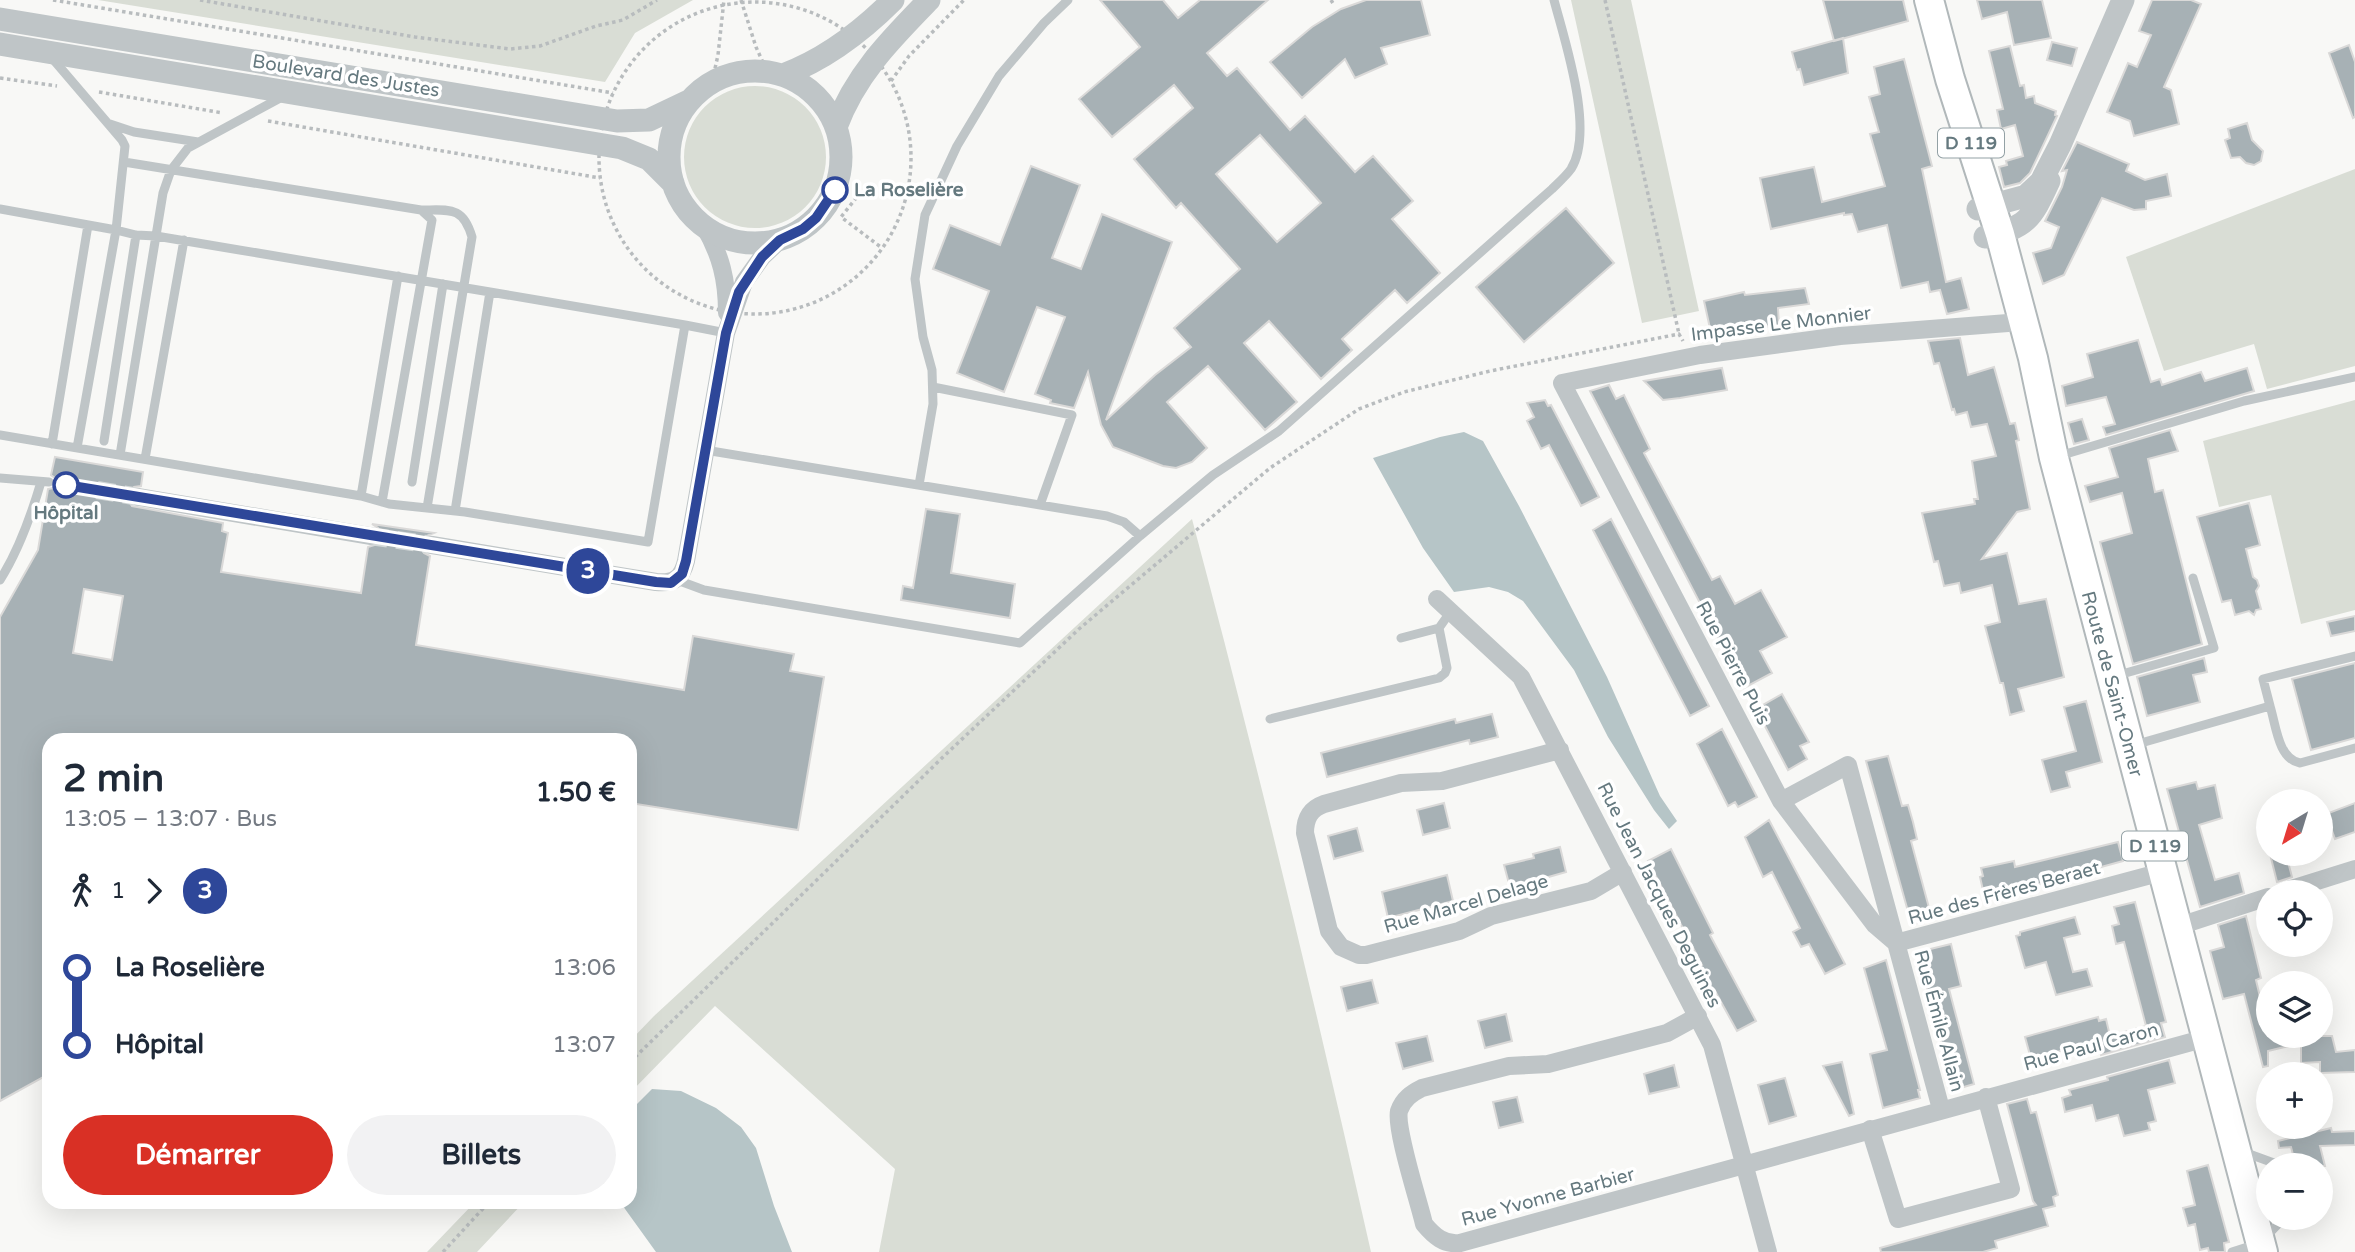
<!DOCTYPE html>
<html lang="fr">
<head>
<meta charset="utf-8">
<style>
  :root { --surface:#fff; --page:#f2f2f3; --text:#1f2937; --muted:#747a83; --accent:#d93025 }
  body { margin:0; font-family:"Varela Round",sans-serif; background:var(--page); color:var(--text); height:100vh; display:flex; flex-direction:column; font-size:26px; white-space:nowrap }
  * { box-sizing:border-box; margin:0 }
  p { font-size:23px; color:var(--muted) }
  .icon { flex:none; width:38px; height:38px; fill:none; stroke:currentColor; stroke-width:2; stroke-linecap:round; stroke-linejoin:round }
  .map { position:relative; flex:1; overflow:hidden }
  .sheet { position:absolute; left:42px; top:733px; width:595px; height:476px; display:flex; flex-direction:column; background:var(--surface); border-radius:21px; box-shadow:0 7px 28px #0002 }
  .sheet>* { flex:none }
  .badge { padding:0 14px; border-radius:23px; font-size:24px; line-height:46px }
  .needle { width:46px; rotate:218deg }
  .fabs { position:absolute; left:2256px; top:789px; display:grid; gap:14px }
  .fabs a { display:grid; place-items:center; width:77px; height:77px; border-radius:50%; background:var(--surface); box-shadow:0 7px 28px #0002; font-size:35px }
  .map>.badge { position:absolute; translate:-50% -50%; box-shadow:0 0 0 4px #fff }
  .legs { display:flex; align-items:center; gap:10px; height:77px; padding:0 21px; font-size:23px }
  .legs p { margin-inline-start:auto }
  .head { display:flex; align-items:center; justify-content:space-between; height:119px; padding:0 21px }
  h1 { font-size:38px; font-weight:800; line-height:52px }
  .action { display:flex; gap:14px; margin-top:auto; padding:14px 21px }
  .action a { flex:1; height:80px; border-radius:42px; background:var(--accent); color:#fff; font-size:28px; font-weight:800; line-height:80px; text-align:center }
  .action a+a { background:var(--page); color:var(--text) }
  ul { padding:0 21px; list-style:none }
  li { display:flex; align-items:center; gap:24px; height:77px; font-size:26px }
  li i { display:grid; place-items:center; width:10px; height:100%; margin:0 9px; background:currentColor }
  li i::after { content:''; width:18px; height:18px; margin:-9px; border:5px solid; border-radius:50%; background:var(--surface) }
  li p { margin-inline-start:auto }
  li:first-child i { background:linear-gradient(#0000 50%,currentColor 0) }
  li:last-child i { background:linear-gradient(currentColor 50%,#0000 0) }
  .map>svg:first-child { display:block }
  .green { fill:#d9ddd5 }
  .water { fill:#b6c5c7 }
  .building { fill:#a7b1b5; stroke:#dad9d8; stroke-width:2; fill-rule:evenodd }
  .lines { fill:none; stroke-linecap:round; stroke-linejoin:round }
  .minor-tunnel { stroke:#d3d8d8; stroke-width:18; stroke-dasharray:18 9; stroke-linecap:butt }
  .primary-casing { stroke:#b1b8ba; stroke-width:32 }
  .path { stroke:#b8bcbe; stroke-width:3.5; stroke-dasharray:3.5 3.5; stroke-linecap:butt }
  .service { stroke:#bfc5c7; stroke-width:9 }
  .minor { stroke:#bfc5c7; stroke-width:18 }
  .tertiary { stroke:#bfc5c7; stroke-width:23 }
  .primary { stroke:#fff; stroke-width:28 }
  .line-1-casing { stroke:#fff; stroke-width:16 }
  .line-1 { stroke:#2e4799; stroke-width:10 }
  .stop-1-dot { fill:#fff; stroke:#2e4799; stroke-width:3.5 }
  .labels { text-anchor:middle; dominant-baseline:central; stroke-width:7; stroke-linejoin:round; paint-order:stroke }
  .shield { fill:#fff; stroke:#93a1a5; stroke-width:2 }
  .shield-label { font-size:18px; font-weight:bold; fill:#65797f }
  .street-label { font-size:19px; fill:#65797f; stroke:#fff }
  .stop-label { font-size:19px; font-weight:bold; fill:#65797f; stroke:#fff; text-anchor:start }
</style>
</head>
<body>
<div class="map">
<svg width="2355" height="1252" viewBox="0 0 2355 1252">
  <rect width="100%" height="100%" fill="#f8f8f6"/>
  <!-- green -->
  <path class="green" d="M98,0H693L635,33L605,82Z
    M1571,0H1631L1699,311L1642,323Z
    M684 157a71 71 0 1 1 142 0a71 71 0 1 1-142 0Z
    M2355,169V366L2267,389L2254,344L2164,371L2126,257Z
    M2355,400V610L2301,624L2271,495L2219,507L2203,441Z
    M1192,519C1257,762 1316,1007 1371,1252H879L895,1169L715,1006L630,1093V1041L654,1016Z
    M475,1202H524L477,1252H427Z"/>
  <!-- water -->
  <path class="water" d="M1464,432L1483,441L1519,506L1607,677L1660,796L1677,821L1669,829L1654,810L1608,737L1574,670L1523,601L1508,592L1489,587L1454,592L1423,548L1373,458L1440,437Z
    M652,1089L681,1091L716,1108L741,1127L756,1148L774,1206L792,1252H656L620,1202H630V1111Z"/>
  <!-- building -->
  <path class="building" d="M1100,0H1163L1178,18L1200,0H1268L1207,53L1227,76L1237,68L1290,130L1305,116L1355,172L1373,156L1413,201L1392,219L1440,273L1407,303L1395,290L1342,339L1352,350L1321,379L1269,321L1244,343L1297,402L1265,430L1208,366L1167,402L1207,448L1192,462L1176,468L1163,466L1113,447L1101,425L1088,372L1074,408L1050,403L1051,400L1035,394L1065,317L1037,307L1004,392L957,373L989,291L933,269L950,225L1000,245L1031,166L1080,185L1052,258L1081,269L1102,214L1172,242L1106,420L1155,375L1191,347L1174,328L1240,269L1181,203L1176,208L1134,159L1193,108L1174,85L1112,137L1079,99L1140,47ZM1260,135L1321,203L1277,242L1216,174Z
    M1366,0H1421L1430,35L1381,48L1387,64L1355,78L1345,59L1302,98L1270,62L1312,27L1341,9Z
    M1823,0H1903L1908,21L1834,41Z
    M1977,0H2042L2051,38L2014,45L2007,12L1982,19Z
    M2152,0H2191L2201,4L2164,87L2171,90L2179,124L2134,136L2130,121L2107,112L2128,63L2137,67L2151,35L2139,31Z
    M1843,38L1848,73L1804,85L1800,69L1797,70L1792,52Z
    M2052,42L2077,48L2072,66L2047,60Z
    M2349,45L2355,62V117L2353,118L2329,53Z
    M2010,46L2020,86L2024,85L2026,98L2034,96L2035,103L2056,111L2055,115L2057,116L2030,173L2020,183L2004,187L1999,167L2007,165L2006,161L2023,156L2015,125L2001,129L1997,110L2003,109L1989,51Z
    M1904,59L1932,166L1922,169L1946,282L1961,278L1969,309L1947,314L1940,290L1930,292L1928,282L1901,288L1887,225L1858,232L1852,214L1844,215V213L1771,229L1760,178L1814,167L1822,202L1885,186L1870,134L1879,132L1869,97L1880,94L1874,67Z
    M2247,123L2252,140L2263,151L2261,161L2254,165L2246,163L2240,157L2231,158L2225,140L2230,138L2228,129Z
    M2077,142L2129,164L2126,171L2145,180L2167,174L2171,196L2146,201V209L2134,210L2102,198L2064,275L2043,284L2033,253L2051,248L2059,227L2045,221L2062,187L2067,170L2062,171Z
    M1566,208L1614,263L1524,342L1476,287Z
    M1805,288L1809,304L1778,308L1779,325L1763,327V323L1711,333L1704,301L1744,292L1745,295Z
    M1960,338L1968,375L1994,367L2010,424L2015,423L2019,440L2016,441L2030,509L2017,512L1982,559L2007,553L2019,604L2046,599L2064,677L2018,689L2024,711L2010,715L2003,683H2000L1985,626L2000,622L1992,585L1961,593L1959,583L1944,586L1938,561L1934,562L1922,513L1975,504L1974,499H1978L1972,461L1996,456L1987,424L1971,427L1967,412L1956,415L1954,409L1952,410L1939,363L1934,364L1928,341Z
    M2138,340L2151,382L2160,379L2162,385L2201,372L2205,381L2247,368L2254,391L2106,435L2103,427L2115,424L2106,397L2066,406L2062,386L2093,377L2087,354Z
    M1722,368L1727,390L1680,398L1663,400L1644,381Z
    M1609,385L1616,399L1624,395L1650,449L1644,453L1712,580L1720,576L1735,604L1761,590L1787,637L1760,651L1772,673L1744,688L1590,391Z
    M1545,400L1548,406L1551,405L1599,497L1581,506L1549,445L1541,449L1527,421L1534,417L1527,403Z
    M2082,419L2089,440L2074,444L2068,423Z
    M2170,430L2178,451L2148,459L2155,492L2163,490L2202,644L2133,664L2100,542L2132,533L2122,493L2090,502L2085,486L2118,477L2109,448Z
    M55,457L143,472L141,486L134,487L128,494V500L132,506L223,523L222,531L228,533L221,572L361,593L368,547L378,544L381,537L378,528L372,524L434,533L424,537L421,544L424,553L430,556L416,645L684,690L693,636L794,654L790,671L824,677L798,830L630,803V740H49V1074L0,1101V617L38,550L48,489L53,488L56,483L55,478L51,475ZM84,589L123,596L112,660L73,653Z
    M2249,503L2260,545L2246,549L2253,577L2257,580L2259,586L2256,591L2261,609L2256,610L2254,615L2249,611L2235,615L2231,600L2222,602L2197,517Z
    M926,509L960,514L951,573L1015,584L1010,618L901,600L903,586L913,588Z
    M1611,519L1709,706L1690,716L1593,530Z
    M2355,616V631L2331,636L2327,622Z
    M2204,658L2207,672L2193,675L2200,702L2147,716L2137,677Z
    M2355,663V738L2311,750L2292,679Z
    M1782,694L1809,742L1800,746L1807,759L1788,770L1756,709Z
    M2086,701L2102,762L2066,772L2070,787L2051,792L2042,760L2076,751L2064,707Z
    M1492,714L1498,737L1470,744L1469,740L1327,777L1321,753L1455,719L1456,723Z
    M1722,729L1757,797L1738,807L1735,802L1728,806L1697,744Z
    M1888,756L1902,806L1908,805L1913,822L1917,839L1911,841L1932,919L1914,924L1912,915H1909L1866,761Z
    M2196,782L2198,789L2215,785L2222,818L2199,825L2215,880L2239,873L2244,893L2200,907L2167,789Z
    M1444,803L1450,828L1423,835L1417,810Z
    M2355,803V832L2335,839L2326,814Z
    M1769,820L1845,964L1825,974L1809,944L1801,947L1793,932L1800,928L1772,872L1763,877L1745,837Z
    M1357,828L1363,851L1334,859L1328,836Z
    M2118,842L2123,861L1985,899L1980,877L1983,876L1981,868L2014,861L2015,867Z
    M1560,847L1566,872L1531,882L1532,885L1511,891L1504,865L1534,858L1533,854Z
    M1671,849L1713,933L1710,935L1756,1021L1737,1031L1715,991L1712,993L1698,967L1702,965L1648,861Z
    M2270,854H2286L2292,877L2277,882Z
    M1447,875L1453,901L1388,918L1382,892Z
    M2135,902L2166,1022L2161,1023L2165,1037L2101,1055L2097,1041L2031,1059L2025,1037L2098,1017L2099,1021L2106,1019L2110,1036L2146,1026L2124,942L2116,944L2112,926L2119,924L2114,907Z
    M2246,916L2261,978L2256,980L2264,1014L2268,1012V1036H2332L2336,1052L2355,1050V1072L2320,1073V1062L2301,1063V1043L2268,1051V1066L2263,1067L2244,994L2223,999L2210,951L2224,947L2218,925Z
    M2075,917L2080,934L2064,938L2073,972L2087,969L2092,986L2056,995L2046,962L2025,968L2016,936L2020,935V932Z
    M1951,944L1961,986L1949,989L1974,1084L1957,1089L1955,1080L1951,1081L1918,952Z
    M1886,960L1920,1090H1918L1920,1098L1883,1108L1870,1054L1887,1050L1864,968Z
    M1372,980L1378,1003L1347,1011L1341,987Z
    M1506,1014L1512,1041L1485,1048L1478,1021Z
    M1427,1036L1433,1061L1403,1069L1396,1043Z
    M2169,1060L2175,1083L2148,1090L2156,1121L2148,1123L2150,1130L2124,1136L2118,1115L2096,1121L2092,1105L2065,1112L2062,1098L2071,1095L2069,1090L2108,1080L2107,1077Z
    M1842,1062L1854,1114L1849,1116L1823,1066Z
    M1674,1065L1679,1087L1649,1094L1644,1074Z
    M1785,1078L1796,1116L1769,1124L1758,1085Z
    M1517,1097L1523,1122L1499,1128L1493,1102Z
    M2027,1099L2031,1113L2036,1112L2058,1195L2053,1197L2055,1206L2043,1209L2048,1226L1995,1241L1997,1248L1983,1252H1881L1880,1248L2036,1205L2033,1201L2007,1104Z
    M2331,1128L2332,1132L2355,1131V1145L2320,1146L2325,1166H2296L2291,1147L2279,1148L2278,1141Z
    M2208,1165L2229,1242L2224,1243L2225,1252H2209L2208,1248L2200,1250L2195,1224L2188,1226L2183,1208L2195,1205L2187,1171Z"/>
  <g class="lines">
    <!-- minor-tunnel -->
    <path class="minor-tunnel" d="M97,490L139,497
      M370,536L432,545"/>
    <defs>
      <path id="primary" d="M1929,0L1950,79L2000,234L2033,358L2054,458L2263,1252"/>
    </defs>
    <!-- primary casing -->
    <use href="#primary" class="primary-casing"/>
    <!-- path -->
    <path class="path" d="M53,0L613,93
      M200,0L415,37L510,49L540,46L596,26L623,20L657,0
      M741,0L756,47L765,67
      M1331,0L1334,5
      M1605,0L1679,334
      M599 158a156 156 0 1 1 312 0a156 156 0 1 1-312 0Z
      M0,78L57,86
      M891,81L909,56L964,0
      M712,82L718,55L724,0
      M99,92L223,113
      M268,121L600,178
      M861,192L841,217L882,248
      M630,1062L943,757L1079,629L1270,468L1359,409L1404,392L1490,371L1679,334L1683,341
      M443,1252L489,1202"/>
    <!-- service -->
    <path class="service" d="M52,58L122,140L125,146L116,230L77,448
      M110,124L134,132L198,142
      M124,162L421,210C450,210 463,206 472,237L427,508
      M0,209L116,230L136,235L156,236L490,292
      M685,325L726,333
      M933,387L1072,415L1040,505
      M0,435L361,496L389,504L465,512L648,542L685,325L490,292L455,511
      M104,441L136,235
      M52,444L88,225
      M705,450L1107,516L1124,522L1140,536
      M120,455L163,193L171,170L188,148L282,97
      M2059,456L2244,401L2355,377
      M145,459L184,240
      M0,478L49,482
      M412,482L443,284
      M919,485L933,404L932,370L923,337L915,279L925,215L957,146L999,76L1044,23L1068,0
      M361,496L398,276
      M382,502L432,220L421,210
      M0,580C19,550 31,516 41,482
      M677,580L704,590L1020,643L1140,536L1213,475L1279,431L1552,189C1558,183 1566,176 1571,169C1595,131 1565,42 1554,0
      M1401,638L1439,628L1451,611
      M2115,676L2214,648L2193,578
      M2270,706L2263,679L2355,656
      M1270,719L1439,678L1445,673L1447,668L1439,628
      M2134,745L2270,706C2276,725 2278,759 2300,763L2355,748
      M2241,1151L2282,1166
      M2232,1252L2260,1243L2284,1218"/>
    <!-- minor -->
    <path class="minor" d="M704,226C721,255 727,280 727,313
      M139,497L370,536
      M432,545L656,582C674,584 682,578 686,561L726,333L744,282L762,257L780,240
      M1437,599L1521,677L1712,1045L1768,1252
      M1560,750L1442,781L1401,783L1324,804C1310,809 1305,819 1305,833L1329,931L1341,947L1359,955H1366L1459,931L1491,916L1591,891L1623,872
      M1781,801L1848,765L1941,1109
      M2282,892L2355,869
      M2176,927L2268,897
      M1896,943L1875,925L1781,801L1562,383L1700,355L1840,336L2008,323
      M1896,943L2162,872
      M1698,1016L1667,1033L1548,1064L1509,1066L1422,1088C1412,1093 1403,1099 1399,1111C1395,1129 1419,1202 1424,1224C1434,1236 1444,1245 1460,1243L2206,1038
      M1870,1129L1898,1219L2011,1189L1986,1097"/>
    <!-- tertiary -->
    <path class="tertiary" d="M0,19L617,121L649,120L689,101
      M0,44L622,148L649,159L673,183
      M669 157a86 86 0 1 1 172 0a86 86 0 1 1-172 0Z
      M783,75C826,59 861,32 893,0
      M836,127C855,75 891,39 929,0
      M1978,209L2026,196L2041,182L2060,145L2123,0
      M1985,237C2027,227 2031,220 2049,181"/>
    <!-- primary -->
    <use href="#primary" class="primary"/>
  </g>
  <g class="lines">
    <defs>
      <path id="line-1" d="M66,485L656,582L671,583L682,574L686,561L726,333L739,292L762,257L780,240L803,229L816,218L835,190"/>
    </defs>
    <!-- line-1 casing -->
    <use href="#line-1" class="line-1-casing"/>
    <!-- line-1 -->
    <use href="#line-1" class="line-1"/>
  </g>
  <!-- markers -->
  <g class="stop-1-dot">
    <circle cx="835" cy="190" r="12"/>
    <circle cx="66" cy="485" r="12"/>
  </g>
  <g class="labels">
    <!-- shield labels -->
    <g class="shield">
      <rect x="1938" y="128.5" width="66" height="29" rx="5"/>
      <rect x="2122" y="831.5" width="66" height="29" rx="5"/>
    </g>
    <g class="shield-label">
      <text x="1971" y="143">D 119</text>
      <text x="2155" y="846">D 119</text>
    </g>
    <!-- street labels -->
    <g class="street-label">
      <text transform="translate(346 76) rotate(9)">Boulevard des Justes</text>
      <text transform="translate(1781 324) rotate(-7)">Impasse Le Monnier</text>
      <text transform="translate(1733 663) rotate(62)">Rue Pierre Puis</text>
      <text transform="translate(2112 684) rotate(75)">Route de Saint-Omer</text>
      <text transform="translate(2004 893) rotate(-15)">Rue des Frères Beraet</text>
      <text transform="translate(1659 895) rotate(63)">Rue Jean Jacques Deguines</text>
      <text transform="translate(1466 904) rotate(-16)">Rue Marcel Delage</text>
      <text transform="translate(1939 1021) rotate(75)">Rue Émile Allain</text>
      <text transform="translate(2091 1047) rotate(-15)">Rue Paul Caron</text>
      <text transform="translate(1548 1197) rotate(-15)">Rue Yvonne Barbier</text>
    </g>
    <!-- stop labels -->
    <g class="stop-label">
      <text x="854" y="190">La Roselière</text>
      <text x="66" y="513" text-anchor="middle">Hôpital</text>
    </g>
  </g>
</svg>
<div class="fabs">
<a><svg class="needle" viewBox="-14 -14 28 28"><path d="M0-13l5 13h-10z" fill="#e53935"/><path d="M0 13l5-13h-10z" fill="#747a83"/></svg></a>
<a><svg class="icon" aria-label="locate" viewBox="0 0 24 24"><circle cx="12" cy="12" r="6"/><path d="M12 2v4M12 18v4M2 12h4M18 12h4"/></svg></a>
<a><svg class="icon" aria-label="layers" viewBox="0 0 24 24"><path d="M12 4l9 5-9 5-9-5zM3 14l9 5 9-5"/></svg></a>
<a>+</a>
<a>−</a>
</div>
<b class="badge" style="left:588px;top:571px;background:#2e4799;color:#fff">3</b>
<section class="sheet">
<div class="head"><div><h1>2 min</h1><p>13:05 – 13:07 · Bus</p></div><b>1.50 €</b></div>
<div class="legs"><svg class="icon" aria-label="walk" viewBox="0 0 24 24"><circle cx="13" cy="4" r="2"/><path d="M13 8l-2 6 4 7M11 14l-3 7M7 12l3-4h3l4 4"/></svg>1<svg class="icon" aria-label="forward" viewBox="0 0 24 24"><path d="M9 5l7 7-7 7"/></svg><b class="badge" style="background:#2e4799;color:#fff">3</b></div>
<ul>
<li><i style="color:#2e4799"></i><b>La Roselière</b><p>13:06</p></li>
<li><i style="color:#2e4799"></i><b>Hôpital</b><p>13:07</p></li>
</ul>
<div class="action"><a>Démarrer</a><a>Billets</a></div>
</section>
</div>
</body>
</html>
